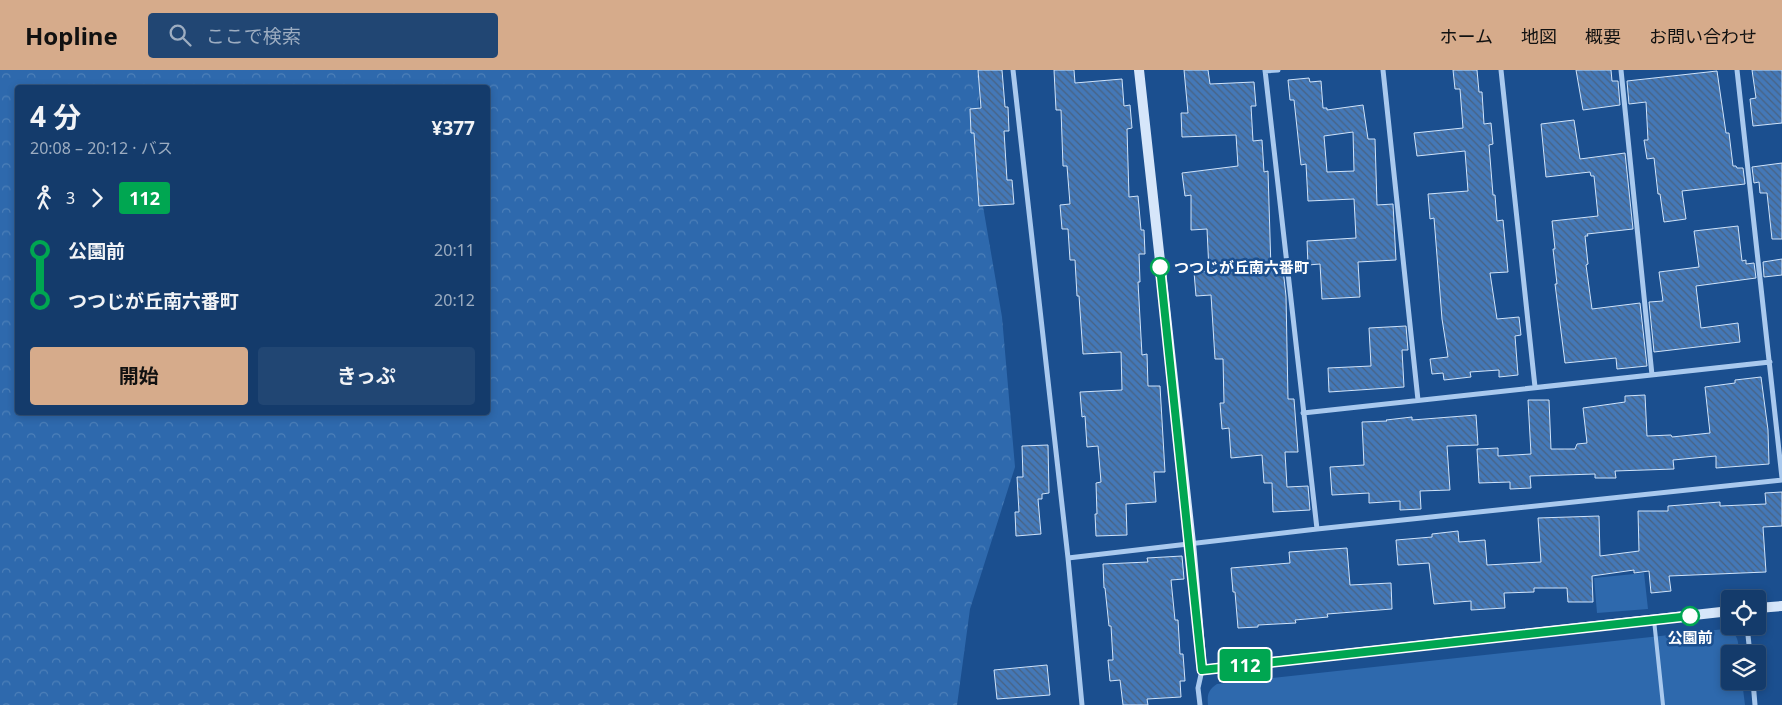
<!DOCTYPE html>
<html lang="ja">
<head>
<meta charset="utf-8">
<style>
  :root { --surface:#143b6b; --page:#214673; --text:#f1f3f6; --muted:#9dadc1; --line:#33557e; --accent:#d6ab8b }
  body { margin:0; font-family:"Noto Sans","Noto Sans JP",sans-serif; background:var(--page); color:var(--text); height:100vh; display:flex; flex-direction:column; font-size:19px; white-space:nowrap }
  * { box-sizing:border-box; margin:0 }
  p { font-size:16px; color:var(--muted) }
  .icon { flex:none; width:28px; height:28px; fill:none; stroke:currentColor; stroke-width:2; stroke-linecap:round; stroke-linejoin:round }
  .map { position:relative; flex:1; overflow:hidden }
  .panel { position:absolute; left:15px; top:15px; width:475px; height:330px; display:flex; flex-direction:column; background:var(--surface); border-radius:5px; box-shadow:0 2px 8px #0003,0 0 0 1px var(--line) }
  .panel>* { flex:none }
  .badge { padding:0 10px; border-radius:4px; font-size:18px; line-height:32px }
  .fabs { position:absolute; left:1721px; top:520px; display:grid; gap:10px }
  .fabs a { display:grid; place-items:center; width:45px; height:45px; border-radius:5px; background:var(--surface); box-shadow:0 2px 8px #0003,0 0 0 1px var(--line); font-size:25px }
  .map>.badge { position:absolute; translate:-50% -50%; box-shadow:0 0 0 2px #fff }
  .legs { display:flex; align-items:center; gap:8px; height:55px; padding:0 15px; font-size:16px }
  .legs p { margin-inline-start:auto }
  .headline { display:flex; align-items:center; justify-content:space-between; height:85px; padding:0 15px }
  h1 { font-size:28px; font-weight:700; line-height:38px }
  .cta { display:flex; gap:10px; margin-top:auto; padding:10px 15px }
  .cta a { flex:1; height:58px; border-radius:5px; background:var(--accent); color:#111; font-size:20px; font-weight:700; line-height:58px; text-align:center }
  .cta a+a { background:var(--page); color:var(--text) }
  ul { padding:0 15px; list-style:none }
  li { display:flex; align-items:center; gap:18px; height:50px; font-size:19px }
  li i { display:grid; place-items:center; width:8px; height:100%; margin:0 6px; background:currentColor }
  li i::after { content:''; width:12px; height:12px; margin:-6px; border:4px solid; border-radius:50%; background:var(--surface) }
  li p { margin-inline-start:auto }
  li:first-child i { background:linear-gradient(#0000 50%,currentColor 0) }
  li:last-child i { background:linear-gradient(currentColor 50%,#0000 0) }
  header { display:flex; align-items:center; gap:30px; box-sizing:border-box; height:70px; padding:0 25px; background:var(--accent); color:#111 }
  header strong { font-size:24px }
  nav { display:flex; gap:28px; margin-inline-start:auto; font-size:18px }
  .search { width:350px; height:45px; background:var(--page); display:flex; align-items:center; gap:12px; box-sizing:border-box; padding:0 18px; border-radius:5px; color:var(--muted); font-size:19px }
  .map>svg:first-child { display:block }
  .green { fill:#2e69ad }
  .forest { fill:url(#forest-crowns); fill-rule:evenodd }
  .building { fill:url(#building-back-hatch); stroke:#cfe3fa; fill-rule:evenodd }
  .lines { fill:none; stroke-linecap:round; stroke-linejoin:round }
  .lane { stroke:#a9c9ee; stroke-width:4 }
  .street { stroke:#a9c9ee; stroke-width:5 }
  .secondary { stroke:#d6e6fa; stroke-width:10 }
  .line-1-casing { stroke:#fff; stroke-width:11 }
  .line-1 { stroke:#00a651; stroke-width:8 }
  .stop-1-dot { fill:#fff; stroke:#00a651; stroke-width:2.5 }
  .labels { text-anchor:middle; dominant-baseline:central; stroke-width:5; stroke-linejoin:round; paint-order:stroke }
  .stop-label { font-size:15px; font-weight:bold; fill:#fff; stroke:#1b4f8f; text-anchor:start }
</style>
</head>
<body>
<header>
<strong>Hopline</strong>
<div class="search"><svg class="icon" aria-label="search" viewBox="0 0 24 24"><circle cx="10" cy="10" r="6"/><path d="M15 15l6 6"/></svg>ここで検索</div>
<nav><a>ホーム</a><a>地図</a><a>概要</a><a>お問い合わせ</a></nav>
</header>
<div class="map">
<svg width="1782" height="635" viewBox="0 0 1782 635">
  <defs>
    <pattern id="forest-crowns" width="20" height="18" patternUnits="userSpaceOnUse" patternTransform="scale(1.25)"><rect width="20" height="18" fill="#2e69ad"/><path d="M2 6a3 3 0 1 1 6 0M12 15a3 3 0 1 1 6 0" fill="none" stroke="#4d80b9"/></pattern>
    <pattern id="building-back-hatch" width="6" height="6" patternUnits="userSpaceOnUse" patternTransform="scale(1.25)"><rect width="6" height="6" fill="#4478b7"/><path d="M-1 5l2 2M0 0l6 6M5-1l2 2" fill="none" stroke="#486282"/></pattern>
  </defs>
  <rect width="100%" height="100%" fill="#1b4f8f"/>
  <!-- green -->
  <path class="green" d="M1644,503L1648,539L1597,543L1594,508Z
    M1725,559C1739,564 1738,570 1739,584H1730V611H1742L1745,635H1208C1207,625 1208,620 1217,614Z"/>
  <!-- forest -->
  <path class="forest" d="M0,0H982L979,28L978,107L1002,247L1015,397L970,539L957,635H0ZM18,18H488V342H18Z"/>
  <!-- building -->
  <path class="building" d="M978,0H1002L1005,37H1008L1009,61H1004L1007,110H1012L1014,134L979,136L974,63H971L970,39L981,38Z
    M1054,0H1074L1075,13L1122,9L1124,36L1130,35L1132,58L1127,59L1129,127L1138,126L1141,160H1144L1145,184H1139L1140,212H1138L1142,285L1147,284L1148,316H1160L1165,402H1154L1156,432L1126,434L1127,465L1096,466L1095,444H1097L1096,413L1101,412L1098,376L1087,377L1085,346L1082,347L1080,322L1122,320L1121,282L1083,284L1079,226H1077L1075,190H1070L1068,159H1062L1060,135L1070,134L1067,96H1063L1061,40H1056Z
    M1184,0H1208L1210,14L1254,12L1256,36H1251L1253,71L1262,70L1264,102L1268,101L1271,199H1283L1286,226L1288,329H1294L1298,382H1285L1287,417L1308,416L1310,440L1273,442L1272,413H1264L1262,385L1231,388L1229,358L1222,359L1220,333H1224L1223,289H1215L1211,225L1196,226L1194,202L1209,201L1207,159L1191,160V125L1185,126L1182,103L1238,96L1236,65L1182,67L1181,43H1188Z
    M1453,0H1477L1479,22H1482L1484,54L1491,53L1493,74L1489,75L1493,125H1495L1497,151L1503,150L1508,202L1490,203L1497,249L1519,247L1521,265L1515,266L1518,305L1499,307V300L1470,302L1471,307L1444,310L1443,303L1432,304L1430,289L1448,287L1442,249L1434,148L1430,149L1428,124L1468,121L1465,81L1417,86L1414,63L1463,58L1460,19H1455Z
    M1576,0H1611L1612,11H1618L1620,35L1583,40Z
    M1752,0H1782V53L1753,56L1750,29L1756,28Z
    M1717,1L1726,63H1729L1733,96H1736L1737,98H1743L1745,114L1682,121L1686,149L1664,152L1660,124H1658L1654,88L1647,89L1644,70H1648L1646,32L1629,34L1627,11Z
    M1309,8L1310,12L1321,11L1323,38H1327V40L1363,35L1368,69H1375L1377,135L1393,134L1396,190L1358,192L1360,227L1322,229L1320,194L1308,195L1307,171L1356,168L1354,129L1308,131L1306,94L1301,95L1294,30H1290L1288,10ZM1353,62L1354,101L1327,102L1324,66Z
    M1574,50L1580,89L1625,83L1633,159L1587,164L1588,166H1585L1588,194L1586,195L1592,239L1640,233L1647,296L1617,299L1616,288L1565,293L1555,214H1557L1553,179H1555L1552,151L1598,146L1594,106H1591L1590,102L1546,107L1541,54Z
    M1782,93V169H1772L1767,123H1760L1759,112L1754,113L1752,97Z
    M1738,156L1742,191L1746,190V194L1754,193L1756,208L1696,216L1701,258L1738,253L1740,272L1654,282L1649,232L1663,231L1659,202L1699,197L1694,161Z
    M1782,189V205L1764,207L1763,192Z
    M1406,256L1408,280H1402L1404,317L1329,322L1328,298L1371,296L1369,258Z
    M1761,307L1768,360L1769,394L1716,398V386L1673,390L1674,399L1615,401L1616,408H1595V404L1530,406L1531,418L1510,419V412L1479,413L1477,379L1498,378V386L1531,384L1528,330H1549L1551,379H1575L1577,374L1587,373L1583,338L1625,332V326L1645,325L1647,366L1671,365L1672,367L1710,363L1705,317L1735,313V310Z
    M1476,345L1478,375L1447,376L1450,420L1420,421L1421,439L1400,440V431L1369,433V423L1332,425L1330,397L1364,395L1362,352L1387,351L1386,350L1412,347V350Z
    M1048,375L1049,423L1042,424V429H1038L1041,464L1016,466L1015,442H1019L1017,407H1023L1022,376Z
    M1782,422V456L1763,457L1766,502L1669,506L1671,521L1651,523L1649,501L1634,503V500L1592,506L1593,532H1568L1567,518H1534V522L1504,523L1505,538L1471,540V531L1434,534L1429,493L1398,495L1396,470L1432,467V464L1458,461L1459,472L1485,470L1487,495L1541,492L1538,448L1599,446L1600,486L1639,481L1638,441H1668V436L1720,432V436L1766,434L1765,423Z
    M1347,478L1350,515L1391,513L1392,539L1327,544L1328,547L1295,550L1296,553L1258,555V557L1238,558L1235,522H1233L1231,498L1290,493L1289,482Z
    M1182,486L1184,509L1171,510L1175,550H1178L1180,584H1183L1185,611H1180L1181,627L1147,629L1148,635H1123L1120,610L1110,611L1108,590H1113L1111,556H1109L1105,518H1104L1103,494L1148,492L1147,488Z
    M1047,595L1050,625L997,629L994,600Z"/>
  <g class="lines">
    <!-- lane -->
    <path class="lane" d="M1654,550L1663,635"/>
    <!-- street -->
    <path class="street" d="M1013,0L1068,488L1082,635
      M1265,0L1317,459
      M1383,0L1418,330
      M1501,0L1535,317
      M1621,0L1652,305
      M1737,0L1782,408
      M1265,1L1278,0
      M1303,343L1770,292
      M1068,488L1317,459L1782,410
      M1747,556L1750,584
      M1753,611L1755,635
      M1200,635L1198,618L1202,600"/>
    <!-- secondary -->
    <path class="secondary" d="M1139,0L1191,473L1202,600L1730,541
      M1758,538L1782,536"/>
  </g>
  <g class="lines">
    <defs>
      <path id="line-1" d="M1160,197L1202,600L1690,546"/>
    </defs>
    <!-- line-1 casing -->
    <use href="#line-1" class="line-1-casing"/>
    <!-- line-1 -->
    <use href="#line-1" class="line-1"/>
  </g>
  <!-- markers -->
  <g class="stop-1-dot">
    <circle cx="1160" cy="197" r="9"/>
    <circle cx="1690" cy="546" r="9"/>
  </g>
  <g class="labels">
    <!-- stop labels -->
    <g class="stop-label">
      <text x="1174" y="197">つつじが丘南六番町</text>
      <text x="1690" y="567" text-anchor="middle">公園前</text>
    </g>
  </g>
</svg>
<div class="fabs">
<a><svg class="icon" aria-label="locate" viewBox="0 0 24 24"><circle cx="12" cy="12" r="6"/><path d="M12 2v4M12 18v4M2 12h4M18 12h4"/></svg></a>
<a><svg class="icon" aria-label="layers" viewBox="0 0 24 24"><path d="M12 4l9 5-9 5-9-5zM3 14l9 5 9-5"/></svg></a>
</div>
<b class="badge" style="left:1245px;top:595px;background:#00a651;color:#fff">112</b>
<section class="panel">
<div class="headline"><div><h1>4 分</h1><p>20:08 – 20:12 · バス</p></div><b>¥377</b></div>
<div class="legs"><svg class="icon" aria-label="walk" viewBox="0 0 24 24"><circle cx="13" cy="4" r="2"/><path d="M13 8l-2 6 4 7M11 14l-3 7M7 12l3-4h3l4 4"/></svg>3<svg class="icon" aria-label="forward" viewBox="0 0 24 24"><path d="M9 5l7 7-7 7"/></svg><b class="badge" style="background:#00a651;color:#fff">112</b></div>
<ul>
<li><i style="color:#00a651"></i><b>公園前</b><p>20:11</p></li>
<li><i style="color:#00a651"></i><b>つつじが丘南六番町</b><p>20:12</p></li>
</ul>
<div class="cta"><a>開始</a><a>きっぷ</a></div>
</section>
</div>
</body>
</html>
